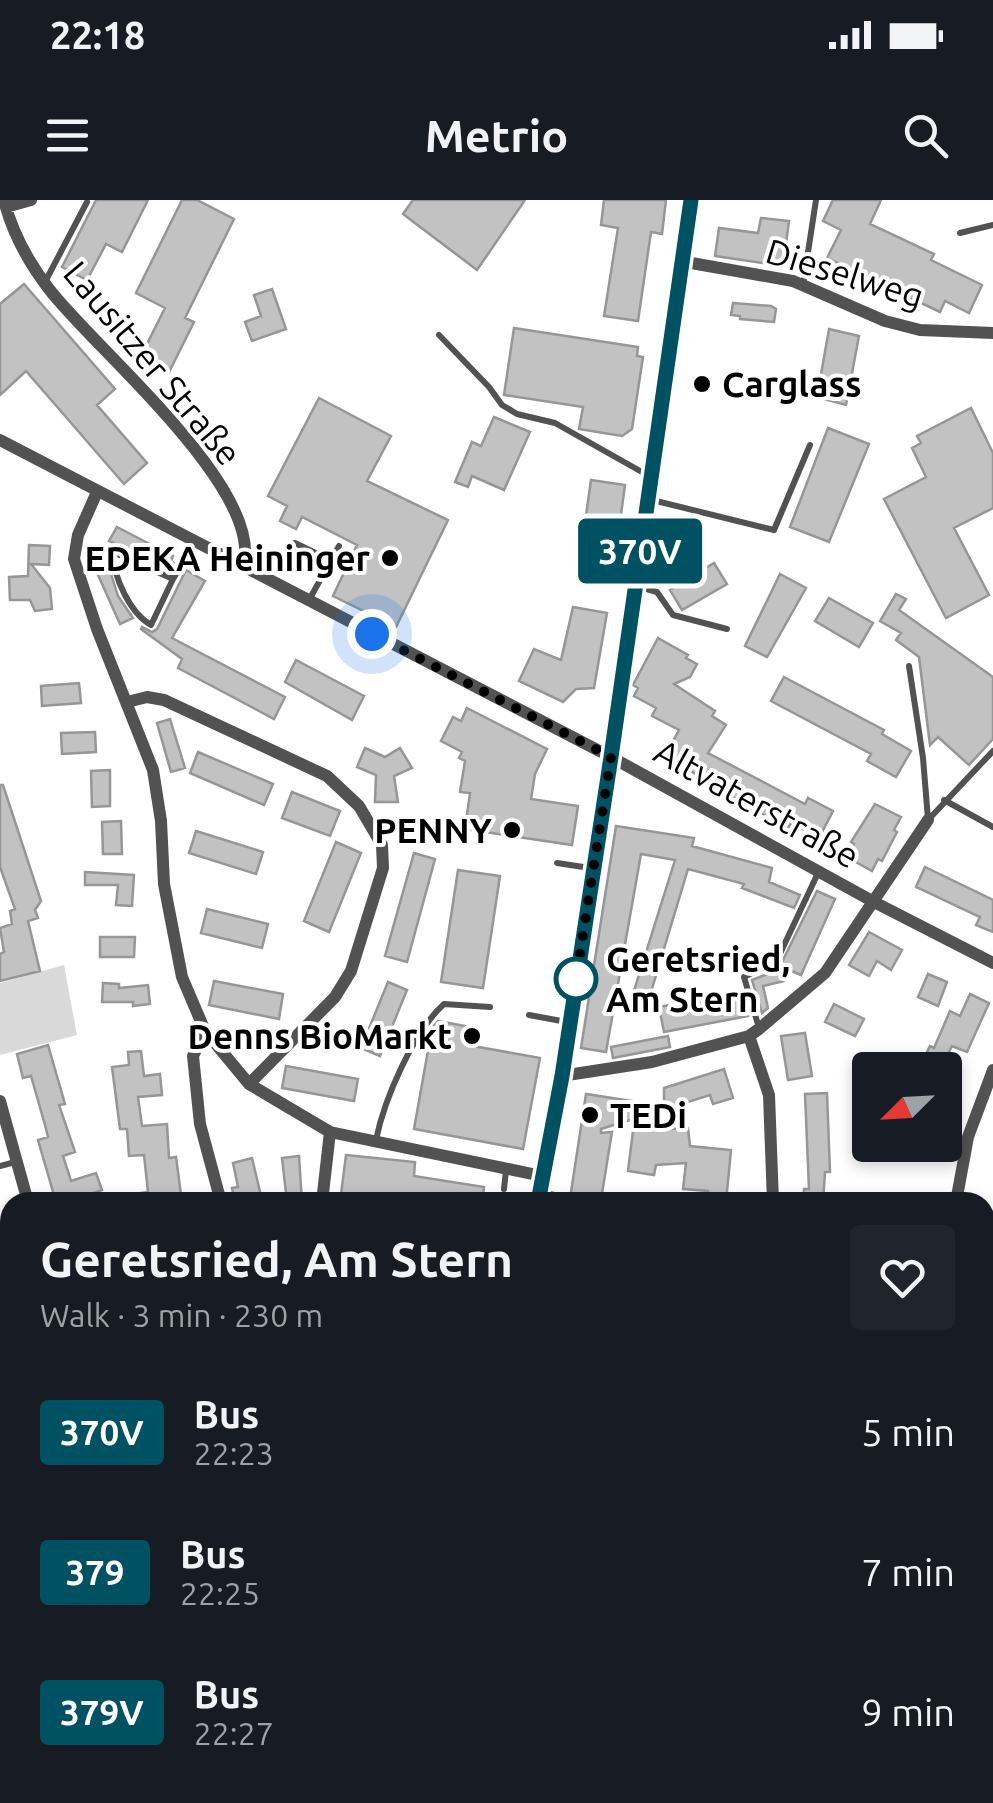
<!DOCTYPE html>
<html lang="en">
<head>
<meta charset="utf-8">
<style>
  :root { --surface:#171b24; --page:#20242c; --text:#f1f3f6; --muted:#9ea1a6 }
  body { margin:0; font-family:Ubuntu,sans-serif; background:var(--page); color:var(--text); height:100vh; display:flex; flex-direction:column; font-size:38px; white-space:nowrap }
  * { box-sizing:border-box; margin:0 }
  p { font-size:32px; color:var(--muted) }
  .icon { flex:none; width:55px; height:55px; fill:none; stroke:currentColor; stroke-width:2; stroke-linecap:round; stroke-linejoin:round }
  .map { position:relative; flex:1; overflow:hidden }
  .side { position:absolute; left:0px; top:992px; width:995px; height:612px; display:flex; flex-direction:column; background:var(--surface); border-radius:30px 30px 0 0; box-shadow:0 5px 15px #0003 }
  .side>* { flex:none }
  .badge { padding:0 20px; border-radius:8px; font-size:35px; line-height:65px }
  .needle { width:65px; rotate:246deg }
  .controls { position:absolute; left:852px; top:852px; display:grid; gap:20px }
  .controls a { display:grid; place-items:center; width:110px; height:110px; border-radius:10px; background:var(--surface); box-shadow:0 5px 15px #0003; font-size:50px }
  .you { position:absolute; width:50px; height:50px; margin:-25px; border:8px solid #fff; border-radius:50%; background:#1a73e8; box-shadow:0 0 0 15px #1a73e833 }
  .map>.badge { position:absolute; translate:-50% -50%; box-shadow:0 0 0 5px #fff }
  .round { display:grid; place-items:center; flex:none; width:105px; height:105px; border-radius:10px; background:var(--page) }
  .head { display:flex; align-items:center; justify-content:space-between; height:170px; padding:0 40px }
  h1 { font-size:48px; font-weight:600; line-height:75px }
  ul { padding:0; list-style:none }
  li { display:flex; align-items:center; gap:30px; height:140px; padding:0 40px }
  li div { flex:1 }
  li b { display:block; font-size:38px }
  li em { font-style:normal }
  li .badge { min-width:110px; font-weight:700; text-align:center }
  .status { display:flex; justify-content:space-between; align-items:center; height:70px; padding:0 50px; background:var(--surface); direction:ltr }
  .status svg { height:28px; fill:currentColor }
  header { display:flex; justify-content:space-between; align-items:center; height:130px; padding:0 40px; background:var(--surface); font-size:45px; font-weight:600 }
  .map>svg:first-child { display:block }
  .green { fill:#d9d9d9 }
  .building { fill:#c2c2c2; stroke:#969696; stroke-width:2.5 }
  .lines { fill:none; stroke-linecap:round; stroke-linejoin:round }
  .service { stroke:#525252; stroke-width:6 }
  .minor { stroke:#525252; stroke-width:12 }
  .tertiary { stroke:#525252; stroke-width:15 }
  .line-casing { stroke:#fff; stroke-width:22 }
  .line { stroke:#005262; stroke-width:15 }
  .walk { stroke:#000; stroke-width:10; stroke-dasharray:0 18 }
  .poi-dot { fill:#000; stroke:#fff; stroke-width:4 }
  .stop-dot { fill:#fff; stroke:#005262; stroke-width:5 }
  .labels { text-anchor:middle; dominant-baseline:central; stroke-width:8; stroke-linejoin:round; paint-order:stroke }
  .street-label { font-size:35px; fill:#000; stroke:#fff }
  .poi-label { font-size:35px; font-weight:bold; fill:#000; stroke:#fff; text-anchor:end }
  .stop-label { font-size:35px; font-weight:bold; fill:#000; stroke:#fff; text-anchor:start }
</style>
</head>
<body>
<div class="status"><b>22:18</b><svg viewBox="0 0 49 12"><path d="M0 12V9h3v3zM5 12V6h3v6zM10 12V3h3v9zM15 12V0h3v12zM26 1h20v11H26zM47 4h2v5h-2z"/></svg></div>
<header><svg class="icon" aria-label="menu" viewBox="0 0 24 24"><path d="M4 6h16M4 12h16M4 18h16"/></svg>Metrio<svg class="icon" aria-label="search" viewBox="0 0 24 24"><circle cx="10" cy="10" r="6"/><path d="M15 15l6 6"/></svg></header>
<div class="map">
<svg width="993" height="1603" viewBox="0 0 993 1603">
  <rect width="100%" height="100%" fill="#fff"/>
  <!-- green -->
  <path class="green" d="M64,765L77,835L0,855V783Z"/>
  <!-- building -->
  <path class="building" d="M96,0H148L122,52L106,44L87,80L62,67Z
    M182,0H197L234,19L185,118L194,122L169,172L140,158L165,108L136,93Z
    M413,0H525L477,70L403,14Z
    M604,0H666L662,34L651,32L638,121L604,116L618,28L601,25Z
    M833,0H881L870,24L934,54L931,60L982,85L969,113L945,101L940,112L827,58L841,30L823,21Z
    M761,18L789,21L783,66L715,56L719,28L758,33Z
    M24,84L115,189L97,205L147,263L124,284L26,171L0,195V104Z
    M272,89L286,129L252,141L245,122L261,116L254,95Z
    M733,103L771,106L776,109L774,122L740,119V116L731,115Z
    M514,128L638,147L637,156L643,157L632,229L622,236L579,229L583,207L504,195Z
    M829,129L859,136L846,205L817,197Z
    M319,198L391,236L367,281L448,320L396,427L333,396L357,345L302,317L296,329L280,321L287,306L268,296Z
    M971,208L993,253V308L954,328L989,395L946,418L884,299L926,277L912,248L921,243L917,236Z
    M494,217L530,232L504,290L472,276L468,287L455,282L472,242L481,246Z
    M828,228L869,244L829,342L790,327Z
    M591,280L625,285L616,352L585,348L582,344Z
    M117,327L173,356L171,361L174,363L170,370L109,341Z
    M29,345L50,346L49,365L31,364L50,388L52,409L35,411L30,400H10L9,377L28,376Z
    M107,361L118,396L133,418L120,424L94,366Z
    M714,363L727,384L682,410L670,390Z
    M186,370L205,381L172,438L285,497L274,519L178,468L182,459L141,429L142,427L152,432L157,429Z
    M780,374L806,388L767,457L745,446Z
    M896,394L906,399L899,410L993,477V539L969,565L938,537L930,545L919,457L896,440L901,433L880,421Z
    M829,398L873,423L859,447L815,421Z
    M573,407L607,413L594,488L576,489L563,502L519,481L534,449L561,460Z
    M658,438L688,455L686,458L697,464L690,477L674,484L715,511L712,516L726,525L708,553L805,604L808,598L833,611L819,638L791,623L788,628L698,578L699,576L675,562L677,558L667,552L679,530L652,516L656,508L634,496L638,488L633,485Z
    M296,460L364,496L352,520L285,482Z
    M784,477L884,530L882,534L911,551L896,577L867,561L871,554L771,501Z
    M79,483L81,503L42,506L41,486Z
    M467,508L547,549L535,574L531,599L578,606L572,645L465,629L470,593L460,592L465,561L459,558L462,552L441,541L453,517L461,521Z
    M170,519L185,568L171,572L157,523Z
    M95,532L96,552L62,554L61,533Z
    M365,548L385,557L400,548L412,568L394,576L398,602H375L376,575L357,567Z
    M198,552L273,584L264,605L190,573Z
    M110,570V606L92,607L91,571Z
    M0,585H3L41,701L35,710L38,718L28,721L40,771L0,781V754L4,752L0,728L12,724L10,711L15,709L0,667Z
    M292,592L340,611L330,636L282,618Z
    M875,604L901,617L894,630L897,632L882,661L878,659L872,671L847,657L854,644L851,642Z
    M121,621L122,654H103L102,622Z
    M616,626L694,638L692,646L772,668L769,682L800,695L794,708L742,688L744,684L688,669L648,802L632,797L675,660L641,654L606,852L581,848Z
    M196,631L263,652L256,674L189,653Z
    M336,642L361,653L329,732L304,721Z
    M414,653L435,659L407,762L385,756Z
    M925,667L993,700V732L976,725L980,717L916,687Z
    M458,670L500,676L483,788L441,782Z
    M85,672L134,675L132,706L116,705L118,685H85Z
    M817,691L835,699L801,775L780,766Z
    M207,709L268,724L262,748L201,733Z
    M869,732L902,750L891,770L877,761L869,776L849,765Z
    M100,737H135L134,757H100Z
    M781,769L784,781L763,786L768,808L762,813L752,780Z
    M928,774L947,782L938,806L918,797Z
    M214,781L283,794L279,819L209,805Z
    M388,782L407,790L380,856L361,848Z
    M103,783L119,784V788L148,785L150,804L133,806V802H102Z
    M741,791L748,816L664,832L659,807Z
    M970,794L989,803L967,852L952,846L940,870H918L930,846L934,848L950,811L960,816Z
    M834,804L864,819L855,836L825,822Z
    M438,821L476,828L473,846L540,858L523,949L414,929L432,828Z
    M805,833L812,876L788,880L781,836Z
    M668,836L670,847L613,858L611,847Z
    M48,845L65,904L59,905L75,952L63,956L71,981L96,973L102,990L88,995L91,1002H56L38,940L48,937L45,925L31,876L23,878L17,854Z
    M141,851L144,876L160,874L162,895L138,897L142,926L167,924L169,958L176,957L182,1002H125V995L148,992L144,955L129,956L127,929H120L112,867L129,865L128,852Z
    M286,866L358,879L354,901L282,888Z
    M724,869L733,898L713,904L710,895L601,929V933L612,932L601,1000L571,992L586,894L664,906V888Z
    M827,893L830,972H825L823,1002H803L804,989H809L805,894Z
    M688,928L690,946L731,950L726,1002H708V991L683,989L686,963L656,965L654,975L628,971L633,931Z
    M346,955L415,962L414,976L484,987L482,1002H354V995L341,994Z
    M299,956L302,1002H287L282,958Z
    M252,958L262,1000L235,1002L232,988L238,987L233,963Z"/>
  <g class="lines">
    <!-- service -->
    <path class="service" d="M960,33L993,25
      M45,82L87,2
      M803,85L816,0
      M439,135L489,187L502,205L517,214L555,223L649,276
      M648,299L774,330L810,245
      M295,343L332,361
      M173,379L151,425C130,413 113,377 113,352L173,379L195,343
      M636,386L657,392L673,415L727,429
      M309,400L339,346
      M909,466L923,558L928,619
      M944,600L993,627
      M929,619L993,551
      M557,663L590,668
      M529,815L567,822
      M759,828L744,777L777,760L818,673
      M376,940C384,900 413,832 444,804L490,807
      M0,966L15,962
      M504,989L506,970
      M541,992L585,1002
      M0,1118L10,1116
      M985,1168L993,1169
      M0,1251L10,1248
      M0,1289L10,1286"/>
    <!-- minor -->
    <path class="minor" d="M4,0C12,32 29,63 49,89C93,147 266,290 243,366
      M6,7L31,0
      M680,61L793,81L885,121L920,130L993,133
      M0,240L611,557L874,702L993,763
      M97,292L78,335L74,359L97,429L153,570L161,621L164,684L182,777L205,831L249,884L330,932L542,976
      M127,502L147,497L164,500L327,576L359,606L382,645L383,668L351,771L335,797L249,884
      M205,831L193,856L200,924L221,1002
      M749,836L769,895L773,1002
      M561,876L652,862L749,836L759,829L825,773L928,620
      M0,901L28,1002
      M322,1002L330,932
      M956,1002L968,937L993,870
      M63,1603L67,1595"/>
    <!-- tertiary -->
    <path class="tertiary" d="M538,1002L561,876L611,557L691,0
      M985,1329L993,1324
      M432,1603L434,1595
      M703,1603L711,1595"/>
  </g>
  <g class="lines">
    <defs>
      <path id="line" d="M538,1002L562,876L611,557L691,0"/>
    </defs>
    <!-- line casing -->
    <use href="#line" class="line-casing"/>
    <!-- line -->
    <use href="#line" class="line"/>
    <!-- walk -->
    <path class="walk" d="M372,434L611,557L576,779"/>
  </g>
  <!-- markers -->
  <g class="poi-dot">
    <circle cx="702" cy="184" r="10"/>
    <circle cx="390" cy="358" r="10"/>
    <circle cx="512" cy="630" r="10"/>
    <circle cx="472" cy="836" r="10"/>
    <circle cx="590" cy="915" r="10"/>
  </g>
  <circle class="stop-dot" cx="576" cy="779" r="20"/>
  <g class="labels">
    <!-- street labels -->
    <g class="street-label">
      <text transform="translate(845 73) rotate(17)">Dieselweg</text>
      <text transform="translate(153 163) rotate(50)">Lausitzer Straße</text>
      <text transform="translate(757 603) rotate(29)">Altvaterstraße</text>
    </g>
    <!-- poi labels -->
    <g class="poi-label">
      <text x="722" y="184" text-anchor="start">Carglass</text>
      <text x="370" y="358">EDEKA Heininger</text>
      <text x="492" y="630">PENNY</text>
      <text x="452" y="836">Denns BioMarkt</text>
      <text x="610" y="915" text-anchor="start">TEDi</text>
    </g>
    <!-- stop labels -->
    <g class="stop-label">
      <text x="606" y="759">Geretsried,<tspan x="606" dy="40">Am Stern</tspan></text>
    </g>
  </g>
</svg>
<div class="controls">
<a><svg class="needle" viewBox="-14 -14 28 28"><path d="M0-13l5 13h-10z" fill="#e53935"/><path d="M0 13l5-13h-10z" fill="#9ea1a6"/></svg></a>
</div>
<div class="you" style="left:372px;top:434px"></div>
<b class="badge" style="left:640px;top:351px;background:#005262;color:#fff">370V</b>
<section class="side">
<div class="head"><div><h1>Geretsried, Am Stern</h1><p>Walk · 3 min · 230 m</p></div><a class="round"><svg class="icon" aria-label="heart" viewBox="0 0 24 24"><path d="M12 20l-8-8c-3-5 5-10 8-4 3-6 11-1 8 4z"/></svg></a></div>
<ul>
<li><span class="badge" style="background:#005262;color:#fff">370V</span><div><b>Bus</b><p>22:23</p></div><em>5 min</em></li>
<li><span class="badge" style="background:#005262;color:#fff">379</span><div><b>Bus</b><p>22:25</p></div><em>7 min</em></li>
<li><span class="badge" style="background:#005262;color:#fff">379V</span><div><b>Bus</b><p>22:27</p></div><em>9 min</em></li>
</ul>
</section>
</div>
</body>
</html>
